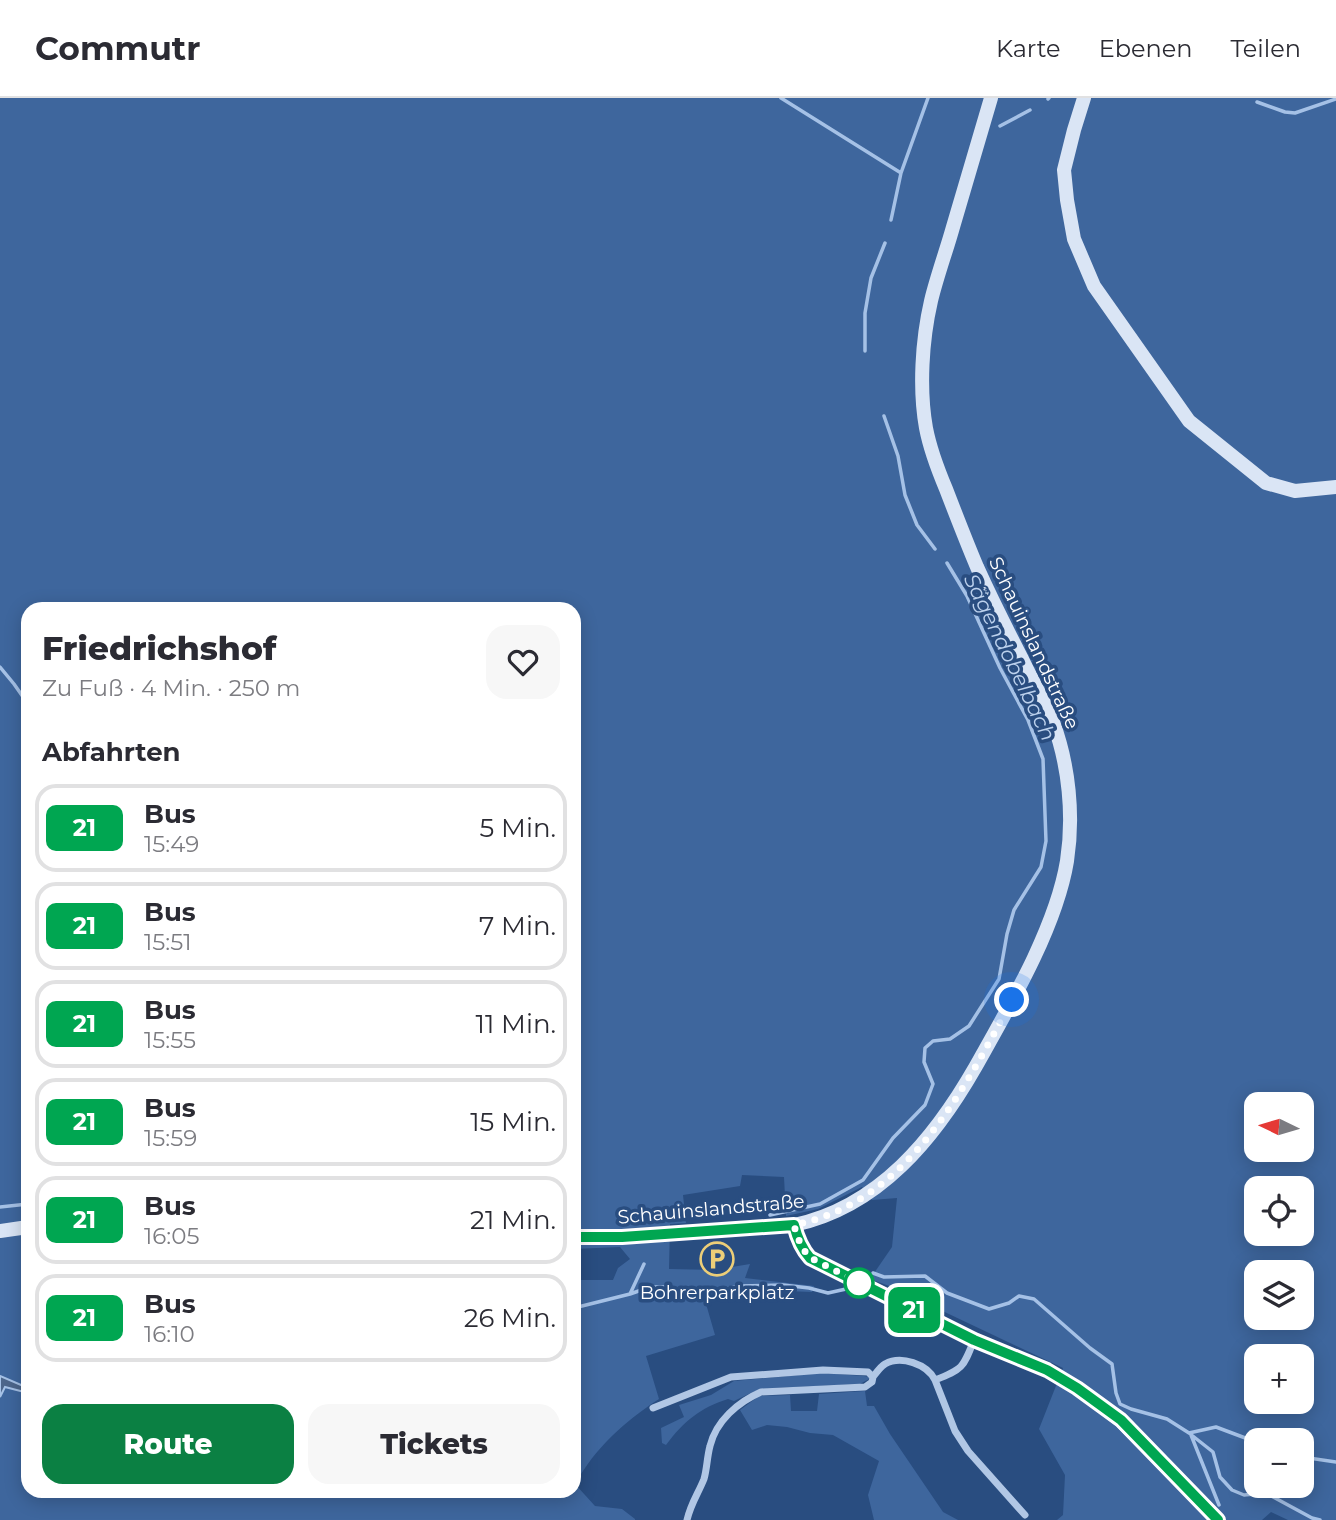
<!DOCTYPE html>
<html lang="de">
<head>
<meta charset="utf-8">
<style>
  :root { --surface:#fff; --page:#f7f7f7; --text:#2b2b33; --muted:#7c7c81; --line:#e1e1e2; --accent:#0b8043 }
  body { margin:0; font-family:Montserrat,sans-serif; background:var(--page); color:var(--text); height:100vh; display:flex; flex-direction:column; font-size:26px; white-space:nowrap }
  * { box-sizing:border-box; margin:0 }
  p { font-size:23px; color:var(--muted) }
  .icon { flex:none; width:38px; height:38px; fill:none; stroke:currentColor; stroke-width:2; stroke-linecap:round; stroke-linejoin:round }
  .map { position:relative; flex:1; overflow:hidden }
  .sheet { position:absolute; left:21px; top:504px; width:560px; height:896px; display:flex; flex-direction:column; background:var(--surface); border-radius:21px; box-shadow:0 4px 18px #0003 }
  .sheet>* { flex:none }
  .badge { padding:0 14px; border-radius:10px; font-size:24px; line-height:46px }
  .needle { width:46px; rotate:275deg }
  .controls { position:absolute; left:1244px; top:994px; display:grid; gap:14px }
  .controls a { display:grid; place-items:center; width:70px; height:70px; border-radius:14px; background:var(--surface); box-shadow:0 4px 18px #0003; font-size:35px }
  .you { position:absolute; width:35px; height:35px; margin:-18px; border:5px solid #fff; border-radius:50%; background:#1a73e8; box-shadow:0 0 0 10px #1a73e833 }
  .map>.badge { position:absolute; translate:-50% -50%; box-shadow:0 0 0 4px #fff }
  h2 { padding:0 21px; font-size:26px; line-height:63px }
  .round { display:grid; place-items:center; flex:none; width:74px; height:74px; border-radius:21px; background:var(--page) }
  .overview { display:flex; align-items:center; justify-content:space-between; height:119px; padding:0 21px }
  h1 { font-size:33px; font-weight:800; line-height:52px }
  .cta { display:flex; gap:14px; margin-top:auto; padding:14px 21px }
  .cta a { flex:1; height:80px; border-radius:21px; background:var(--accent); color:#fff; font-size:28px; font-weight:800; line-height:80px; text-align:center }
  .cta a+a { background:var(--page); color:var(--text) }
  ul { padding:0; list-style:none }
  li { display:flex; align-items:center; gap:21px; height:88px; margin:0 14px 10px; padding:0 7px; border:4px solid var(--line); border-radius:21px }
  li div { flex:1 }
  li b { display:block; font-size:26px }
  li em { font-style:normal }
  li .badge { min-width:77px; font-weight:700; text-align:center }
  header { display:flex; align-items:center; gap:42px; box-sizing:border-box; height:98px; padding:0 35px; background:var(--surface); border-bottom:2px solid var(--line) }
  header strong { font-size:33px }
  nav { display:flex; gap:38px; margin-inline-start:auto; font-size:24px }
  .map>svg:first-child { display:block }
  .green { fill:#3e669d; fill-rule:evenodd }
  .water { fill:#4d668b; stroke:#a5c1e6; stroke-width:2 }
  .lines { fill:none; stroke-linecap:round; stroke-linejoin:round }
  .stream { stroke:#a5c1e6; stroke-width:3.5 }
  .street { stroke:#b1c7e5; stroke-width:7 }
  .secondary { stroke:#dae5f5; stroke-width:14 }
  .line-casing { stroke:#fff; stroke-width:16 }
  .line { stroke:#00a651; stroke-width:10 }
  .walk { stroke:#fff; stroke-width:7; stroke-dasharray:0 12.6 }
  .stop-dot { fill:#fff; stroke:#00a651; stroke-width:3.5 }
  .labels { text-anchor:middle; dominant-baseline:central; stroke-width:7; stroke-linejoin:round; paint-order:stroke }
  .street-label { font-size:19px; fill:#fff; stroke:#294d80 }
  .poi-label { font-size:19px; fill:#fff; stroke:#294d80 }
  .water-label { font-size:21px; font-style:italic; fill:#bcd1ed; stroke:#294d80 }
</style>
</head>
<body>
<header>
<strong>Commutr</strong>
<nav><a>Karte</a><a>Ebenen</a><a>Teilen</a></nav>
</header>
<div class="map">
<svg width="1336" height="1422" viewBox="0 0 1336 1422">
  <rect width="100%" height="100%" fill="#294d80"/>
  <!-- green -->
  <path class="green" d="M0,0H1336V1422H1288L1271,1414L1262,1422H1057L1063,1417L1065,1377L1039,1331L1063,1270L913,1199V1194L905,1190L900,1192L870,1181L892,1149L897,1100L872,1102L862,1089L818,1111L786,1118L784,1079L742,1077L740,1088L683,1097L686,1125L670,1126L669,1171L714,1172L750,1166L745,1180L814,1188L812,1194L741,1191L704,1199L715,1237L646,1258L659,1301C624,1324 596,1349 575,1386L595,1408L622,1411L635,1421V1422H0ZM28,511H574V1151L620,1149L630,1161L618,1170L613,1182H574V1393H28ZM1256,1006H1302V1052H1256ZM1256,1090H1302V1136H1256ZM1256,1174H1302V1220H1256ZM1256,1258H1302V1304H1256ZM1256,1342H1302V1388H1256Z
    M821,1275L864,1278L869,1279V1281L860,1286L772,1290L755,1293L734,1303L728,1301C700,1310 684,1323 666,1347L662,1345L661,1330L684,1319L679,1307L711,1297L734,1283Z
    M865,1293L867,1308H874L890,1336L943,1414L958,1422H874L868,1397L879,1363L833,1337L810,1335L787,1329L767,1327L752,1332L740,1312L759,1298L790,1297L791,1313H817L819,1296Z"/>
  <!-- water -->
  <path class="water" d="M0,1278L28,1290V1295L5,1289L0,1299Z"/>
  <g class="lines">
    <!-- stream -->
    <path class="stream" d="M781,0L901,75
      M1048,1L1049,0
      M1257,4L1285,14L1295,15L1336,1
      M1000,28L1030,12
      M891,122L901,75L928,0
      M865,253V215L871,180L885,145
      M884,318L898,358L905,397L917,427L935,451
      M0,569L14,586L28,606
      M0,1109L28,1106
      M770,1117L820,1106L863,1082L893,1040L925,1007L933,986L924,964L925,950L933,943L950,941L969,928L999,881L1007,836L1014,812L1041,769L1046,743L1043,661L1028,622L1000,570L967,498L947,465
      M873,1175L884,1179L925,1178L947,1195L989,1211L1009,1205L1019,1198L1034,1201L1090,1250L1112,1266L1116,1295L1120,1306L1131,1311L1167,1321L1189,1335L1213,1354L1220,1379L1232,1392L1244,1397L1266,1395L1312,1420L1320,1422
      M630,1196L644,1166
      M574,1210L630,1196L650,1189H666L697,1198L739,1188L783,1187L809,1190L828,1195L846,1191
      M1189,1335L1216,1329L1256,1344
      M1191,1337L1219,1407
      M1302,1359L1336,1364"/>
    <!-- street -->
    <path class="street" d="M873,1279C876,1275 881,1268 885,1266C901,1257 927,1266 935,1282C963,1271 963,1270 974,1242
      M935,1282L955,1333L968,1353L1025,1417
      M653,1310L731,1279L823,1272L868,1274L873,1279L872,1284L865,1289L761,1294C738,1304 716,1323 710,1348C707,1359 707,1371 704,1381C698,1396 691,1405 687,1422"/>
    <!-- secondary -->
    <path class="secondary" d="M1084,0L1074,32L1064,72L1067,102L1074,141L1094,188L1189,323L1266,385L1295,393L1336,389
      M794,1127C797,1139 801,1150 810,1160L974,1242L1047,1272L1077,1290L1121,1323L1218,1422
      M0,1133L28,1129
      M574,1139H622L794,1127C879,1109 935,1040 976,968C1009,909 1056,830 1067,763C1074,718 1069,667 1053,624C1044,603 1032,582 1022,561C1006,530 991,500 977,469C966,443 956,417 946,391C938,372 930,351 926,330C919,291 922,242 931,203C937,178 946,154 953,129C966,86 978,43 991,0"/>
  </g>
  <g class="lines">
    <defs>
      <path id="line" d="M574,1139H622L794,1127C797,1139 801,1150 810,1160L974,1242L1047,1272L1077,1290L1121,1322L1218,1422"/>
    </defs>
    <!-- line casing -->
    <use href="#line" class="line-casing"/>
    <!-- line -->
    <use href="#line" class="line"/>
    <!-- walk -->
    <path class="walk" d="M859,1185L809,1159C801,1149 797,1139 794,1127C906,1105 963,994 1012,902"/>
  </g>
  <!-- icons -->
  <defs>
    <symbol id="parking-ring" viewBox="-11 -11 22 22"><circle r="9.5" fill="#294d80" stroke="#ecce78" stroke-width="1.5"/><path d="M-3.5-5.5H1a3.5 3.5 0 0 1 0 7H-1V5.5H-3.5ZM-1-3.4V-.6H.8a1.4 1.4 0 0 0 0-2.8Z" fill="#ecce78"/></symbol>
  </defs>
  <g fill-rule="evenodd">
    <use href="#parking-ring" x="698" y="1142" width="38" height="38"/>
  </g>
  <!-- markers -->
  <circle class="stop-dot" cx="859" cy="1185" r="14"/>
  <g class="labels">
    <!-- street labels -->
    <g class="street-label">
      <text transform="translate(1034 545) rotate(65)">Schauinslandstraße</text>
      <text transform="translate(711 1111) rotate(-5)">Schauinslandstraße</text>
    </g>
    <!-- poi labels -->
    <g class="poi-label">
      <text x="717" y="1194">Bohrerparkplatz</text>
    </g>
    <!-- water labels -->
    <g class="water-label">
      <text transform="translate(1010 559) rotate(64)">Sägendobelbach</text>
    </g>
  </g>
</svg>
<div class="controls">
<a><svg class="needle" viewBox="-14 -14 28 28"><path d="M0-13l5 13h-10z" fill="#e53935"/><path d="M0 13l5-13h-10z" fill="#7c7c81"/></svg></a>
<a><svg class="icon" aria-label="locate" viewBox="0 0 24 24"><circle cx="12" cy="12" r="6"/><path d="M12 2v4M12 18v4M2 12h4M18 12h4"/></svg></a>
<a><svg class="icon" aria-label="layers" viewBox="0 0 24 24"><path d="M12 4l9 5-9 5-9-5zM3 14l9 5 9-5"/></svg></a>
<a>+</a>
<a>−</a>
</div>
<div class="you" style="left:1012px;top:902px"></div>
<b class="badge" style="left:914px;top:1212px;background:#00a651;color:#fff">21</b>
<section class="sheet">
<div class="overview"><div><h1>Friedrichshof</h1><p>Zu Fuß · 4 Min. · 250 m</p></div><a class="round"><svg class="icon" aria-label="heart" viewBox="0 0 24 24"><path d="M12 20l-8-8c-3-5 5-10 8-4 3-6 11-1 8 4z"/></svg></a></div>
<h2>Abfahrten</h2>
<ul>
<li><span class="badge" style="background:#00a651;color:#fff">21</span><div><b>Bus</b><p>15:49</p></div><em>5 Min.</em></li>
<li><span class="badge" style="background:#00a651;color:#fff">21</span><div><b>Bus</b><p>15:51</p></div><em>7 Min.</em></li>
<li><span class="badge" style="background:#00a651;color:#fff">21</span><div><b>Bus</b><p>15:55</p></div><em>11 Min.</em></li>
<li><span class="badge" style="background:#00a651;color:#fff">21</span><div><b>Bus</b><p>15:59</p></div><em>15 Min.</em></li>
<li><span class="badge" style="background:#00a651;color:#fff">21</span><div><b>Bus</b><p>16:05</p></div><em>21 Min.</em></li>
<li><span class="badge" style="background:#00a651;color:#fff">21</span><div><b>Bus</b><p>16:10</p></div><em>26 Min.</em></li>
</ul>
<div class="cta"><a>Route</a><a>Tickets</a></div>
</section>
</div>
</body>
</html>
